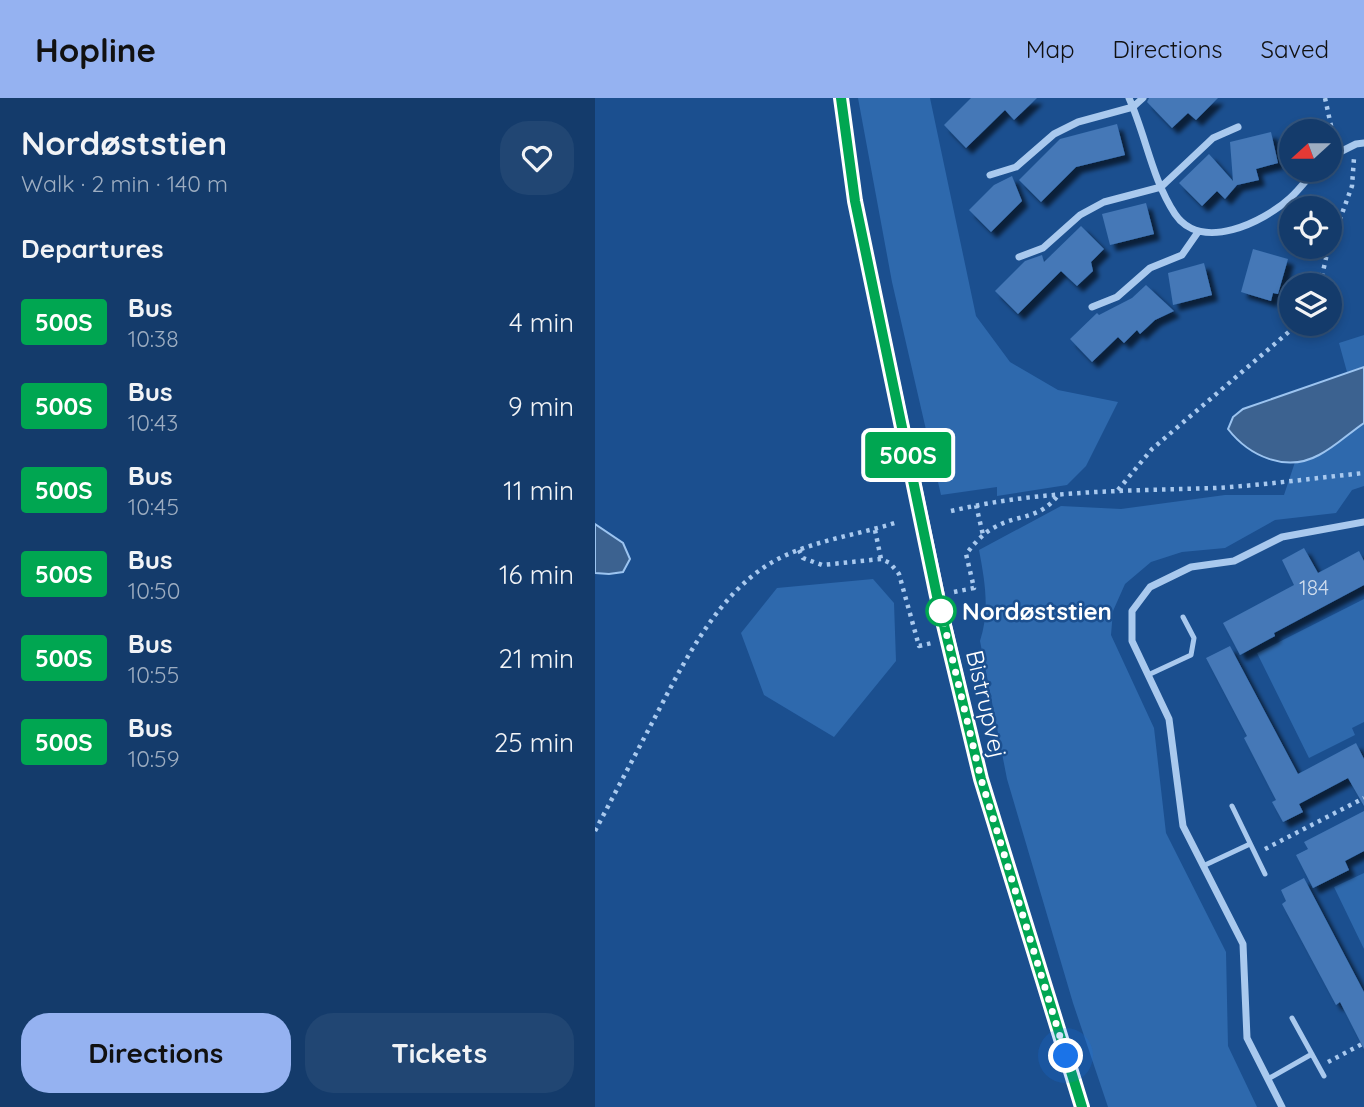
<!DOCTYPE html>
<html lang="en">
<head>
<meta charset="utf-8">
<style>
  :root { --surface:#143b6b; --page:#214673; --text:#f1f3f6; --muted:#9dadc1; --line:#33557e; --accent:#95b2f1 }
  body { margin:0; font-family:Quicksand,sans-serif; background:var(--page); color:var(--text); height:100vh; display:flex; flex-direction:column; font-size:26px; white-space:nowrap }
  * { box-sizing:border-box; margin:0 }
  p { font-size:23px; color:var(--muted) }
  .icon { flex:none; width:38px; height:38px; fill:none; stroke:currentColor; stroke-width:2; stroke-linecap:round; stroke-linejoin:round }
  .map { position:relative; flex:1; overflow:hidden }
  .panel { display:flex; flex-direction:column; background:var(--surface); width:595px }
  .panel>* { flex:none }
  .badge { padding:0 14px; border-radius:5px; font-size:24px; line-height:46px }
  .needle { width:46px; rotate:249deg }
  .buttons { position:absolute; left:684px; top:21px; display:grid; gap:14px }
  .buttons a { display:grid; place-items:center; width:63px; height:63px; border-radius:50%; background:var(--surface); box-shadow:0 4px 10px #0003,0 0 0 2px var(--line); font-size:35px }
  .you { position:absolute; width:35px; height:35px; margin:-18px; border:5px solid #fff; border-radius:50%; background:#1a73e8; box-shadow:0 0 0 10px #1a73e833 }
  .map>.badge { position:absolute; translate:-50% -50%; box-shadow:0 0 0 4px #fff }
  h2 { padding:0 21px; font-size:26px; line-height:63px }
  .round { display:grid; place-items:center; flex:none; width:74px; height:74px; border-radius:28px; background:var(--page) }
  .summary { display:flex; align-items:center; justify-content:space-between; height:119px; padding:0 21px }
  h1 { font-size:33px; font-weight:700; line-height:52px }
  .cta { display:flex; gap:14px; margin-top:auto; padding:14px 21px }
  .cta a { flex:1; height:80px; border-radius:28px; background:var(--accent); color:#111; font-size:28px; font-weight:700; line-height:80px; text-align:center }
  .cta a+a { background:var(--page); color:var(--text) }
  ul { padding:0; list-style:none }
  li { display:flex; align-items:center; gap:21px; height:84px; padding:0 21px }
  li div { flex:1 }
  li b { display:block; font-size:26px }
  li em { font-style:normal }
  li .badge { min-width:77px; font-weight:700; text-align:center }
  header { display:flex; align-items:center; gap:42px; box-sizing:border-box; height:98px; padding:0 35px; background:var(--accent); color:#111 }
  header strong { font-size:33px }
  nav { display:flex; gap:38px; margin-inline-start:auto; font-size:24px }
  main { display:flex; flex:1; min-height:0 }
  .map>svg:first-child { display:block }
  .green { fill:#2e69ad }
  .water { fill:#3c6290; stroke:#9cc4f0; stroke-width:2 }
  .building { fill:#4478b7; filter:url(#shadow) }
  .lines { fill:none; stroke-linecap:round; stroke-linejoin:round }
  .path { stroke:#a9c9ee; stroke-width:4.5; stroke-dasharray:3.5 5; stroke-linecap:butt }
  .service { stroke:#a9c9ee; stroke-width:5 }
  .minor { stroke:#a9c9ee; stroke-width:7 }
  .secondary { stroke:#d6e6fa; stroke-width:14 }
  .line-casing { stroke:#fff; stroke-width:16 }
  .line { stroke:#00a651; stroke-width:10 }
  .walk { stroke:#fff; stroke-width:7; stroke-dasharray:0 12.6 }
  .stop-dot { fill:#fff; stroke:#00a651; stroke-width:3.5 }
  .labels { text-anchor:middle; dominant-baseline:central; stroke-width:5; stroke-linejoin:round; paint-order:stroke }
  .number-label { font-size:21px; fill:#d0dded }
  .stop-label { font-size:24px; font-weight:bold; fill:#fff; stroke:#1b4f8f; text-anchor:start }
  .street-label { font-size:24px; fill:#fff; stroke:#1b4f8f }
</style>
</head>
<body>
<header>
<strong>Hopline</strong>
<nav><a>Map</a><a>Directions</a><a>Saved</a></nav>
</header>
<main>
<section class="panel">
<div class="summary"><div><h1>Nordøststien</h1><p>Walk · 2 min · 140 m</p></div><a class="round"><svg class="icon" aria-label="heart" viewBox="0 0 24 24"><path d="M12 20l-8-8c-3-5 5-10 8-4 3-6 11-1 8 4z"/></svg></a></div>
<h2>Departures</h2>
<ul>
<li><span class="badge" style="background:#00a651;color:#fff">500S</span><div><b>Bus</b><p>10:38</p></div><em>4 min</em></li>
<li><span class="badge" style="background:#00a651;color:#fff">500S</span><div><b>Bus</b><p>10:43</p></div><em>9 min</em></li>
<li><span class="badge" style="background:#00a651;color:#fff">500S</span><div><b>Bus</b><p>10:45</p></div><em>11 min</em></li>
<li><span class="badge" style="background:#00a651;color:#fff">500S</span><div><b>Bus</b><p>10:50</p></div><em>16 min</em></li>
<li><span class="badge" style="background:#00a651;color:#fff">500S</span><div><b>Bus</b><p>10:55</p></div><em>21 min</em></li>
<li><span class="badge" style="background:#00a651;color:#fff">500S</span><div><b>Bus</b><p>10:59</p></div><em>25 min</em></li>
</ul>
<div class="cta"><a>Directions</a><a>Tickets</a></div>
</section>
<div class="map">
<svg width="769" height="1009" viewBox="0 0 769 1009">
  <defs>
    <filter id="shadow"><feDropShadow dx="6" dy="6" stdDeviation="2" flood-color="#0009"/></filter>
  </defs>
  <rect width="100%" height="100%" fill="#1b4f8f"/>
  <!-- green -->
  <path class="green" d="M263,0H335L381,218L415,264L463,292L523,304L491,368L472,387L402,398V389L346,397L297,184Z
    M769,237V269L752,274L744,245Z
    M769,325V388L757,392L741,415L680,422L630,450L587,454L556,464L530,486L518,513L516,537L559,630L571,735L631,854L633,948L662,1009H513L478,905L412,681L385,543C395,512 390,484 384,452L466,408L526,411L630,397H689L700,364L722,359Z
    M278,481L299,505L301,563L239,639L169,597L146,535L182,490Z
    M769,501V624L757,630L760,637L714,660L662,555Z
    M769,775V851L739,789Z"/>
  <!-- water -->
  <path class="water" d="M769,269V325C754,335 740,349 724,357C691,375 654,358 633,331L638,319L648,311Z
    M0,426L28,445L35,461L28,474L14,476L0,475Z"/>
  <!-- building -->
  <path class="building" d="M376,0H442L419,22L410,12L371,50L349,27Z
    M554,0H623L601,22L593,15L577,30L552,4Z
    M522,26L530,57L481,69L446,104L424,82L465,41Z
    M676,34L683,65L661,71L664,82L642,87L630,101L622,93L607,108L584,85L614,56L638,83L635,44Z
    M417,78L427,103L396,134L374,112L399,87Z
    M551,105L559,136L515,147L507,116Z
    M486,128L509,151L496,164L498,173L482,188L466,173L423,216L400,193L430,163L447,157L449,164Z
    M658,151L693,161L683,196L678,195L676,203L646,194Z
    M609,165L617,197L578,207L573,175Z
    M551,187L579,213L560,222L545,236L542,232L529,245L523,239L497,264L475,241L502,215L504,217L537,200Z
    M709,450L723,475L764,453L769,463V487L679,535L680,538L645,557L628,525L699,487L687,462Z
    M635,548L703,676L761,645L769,661V708L753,680L704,706L708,714L688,724L677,704L681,702L649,640L652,638L611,560Z
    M769,713V753L750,763L754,772L718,790L701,757L713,751L709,744Z
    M709,780L769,894V951L745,904L741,907L687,806L691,803L686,792Z"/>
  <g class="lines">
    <!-- path -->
    <path class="path" d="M730,0L738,37L743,39
      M725,187L731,160L757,88L759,60
      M523,392L557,351L703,226
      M381,407L388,437
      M356,413C444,392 532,393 621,390C670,387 720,380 769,375
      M280,432L286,461
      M204,452L208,460L227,467L286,461L295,465L304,476L324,548L337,545
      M359,494L379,490L371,456C379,446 388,435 400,429C423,416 445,422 464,396
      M0,733C19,697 38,661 57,625C87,568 122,494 181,462C219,442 263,437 303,424
      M670,751L769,700
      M733,964L769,945"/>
    <!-- service -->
    <path class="service" d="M553,577L596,557L599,540L588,519
      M637,708L670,776
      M608,768L655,746
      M697,920L729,978
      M673,981L717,956"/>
    <!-- minor -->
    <path class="minor" d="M534,0C551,38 557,81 580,116C606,155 669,124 695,100C704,92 712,81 720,72
      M735,59L761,46L769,45
      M395,77L421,69L459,36L483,24L538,9L548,0
      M424,159L448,150L485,117L509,104L566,89L618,40L643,29
      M497,209L522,199L555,170L587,157L603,134
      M687,1009L652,940L648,846L588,728L574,621L537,543V513L555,489L596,469L639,463L687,439L769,424"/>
    <!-- secondary -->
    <path class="secondary" d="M246,0L260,103L343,498L386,681L487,1009"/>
  </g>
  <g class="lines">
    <defs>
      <path id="line" d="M246,0L260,103L342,498L386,681L487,1009"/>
    </defs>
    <!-- line casing -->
    <use href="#line" class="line-casing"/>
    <!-- line -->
    <use href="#line" class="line"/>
    <!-- walk -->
    <path class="walk" d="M346,513L386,681L471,958"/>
  </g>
  <!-- markers -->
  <circle class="stop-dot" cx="346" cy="513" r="14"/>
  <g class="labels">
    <!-- number labels -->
    <g class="number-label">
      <text x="719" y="489">184</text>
    </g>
    <!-- stop labels -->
    <g class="stop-label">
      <text x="367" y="513">Nordøststien</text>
    </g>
    <!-- street labels -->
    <g class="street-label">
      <text transform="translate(392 606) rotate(77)">Bistrupvej</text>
    </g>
  </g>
</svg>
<div class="buttons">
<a><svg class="needle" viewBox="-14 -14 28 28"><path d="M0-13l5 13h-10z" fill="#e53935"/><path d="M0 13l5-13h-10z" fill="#9dadc1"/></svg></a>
<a><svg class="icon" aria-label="locate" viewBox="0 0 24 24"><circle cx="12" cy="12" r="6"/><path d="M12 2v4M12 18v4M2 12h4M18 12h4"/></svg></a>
<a><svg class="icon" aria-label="layers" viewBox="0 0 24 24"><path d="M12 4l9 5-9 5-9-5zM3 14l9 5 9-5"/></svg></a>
</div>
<div class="you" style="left:471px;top:958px"></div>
<b class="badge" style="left:313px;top:357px;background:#00a651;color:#fff">500S</b>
</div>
</main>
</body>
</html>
